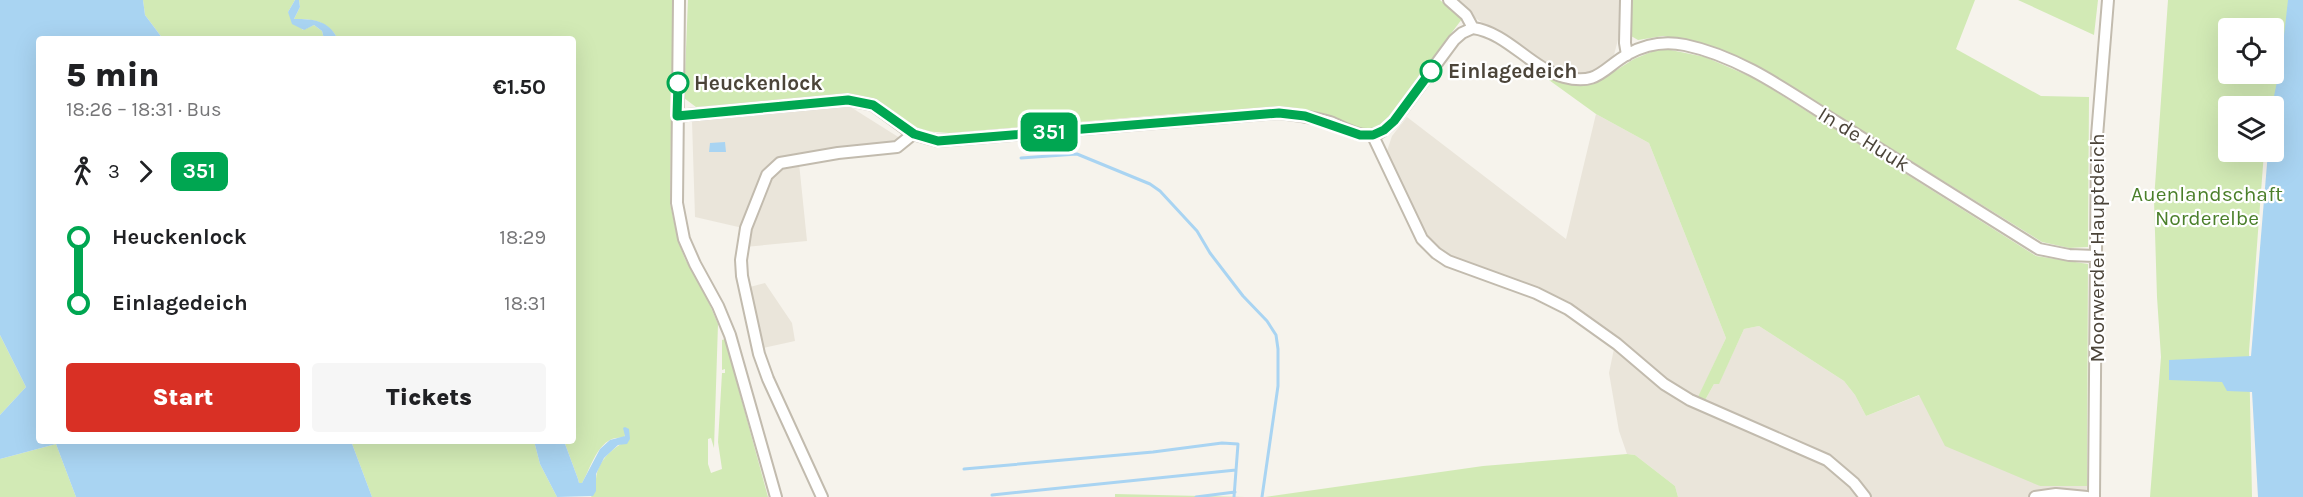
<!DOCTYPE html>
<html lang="en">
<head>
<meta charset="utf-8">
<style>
  :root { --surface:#fff; --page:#f6f6f6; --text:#202124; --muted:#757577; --accent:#d93025 }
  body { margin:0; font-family:Karla,sans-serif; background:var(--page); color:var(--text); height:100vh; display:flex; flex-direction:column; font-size:22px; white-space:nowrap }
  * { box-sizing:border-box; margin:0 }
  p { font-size:20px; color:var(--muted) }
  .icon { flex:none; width:33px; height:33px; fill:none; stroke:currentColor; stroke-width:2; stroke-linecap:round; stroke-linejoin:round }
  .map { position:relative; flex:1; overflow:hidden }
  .panel { position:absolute; left:36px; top:36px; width:540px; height:408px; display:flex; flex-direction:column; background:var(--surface); border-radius:6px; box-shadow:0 6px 24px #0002 }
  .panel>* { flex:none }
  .badge { padding:0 12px; border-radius:9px; font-size:21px; line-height:39px }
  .controls { position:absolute; left:2218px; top:18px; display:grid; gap:12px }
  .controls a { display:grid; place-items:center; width:66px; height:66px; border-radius:6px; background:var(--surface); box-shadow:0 6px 24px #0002; font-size:30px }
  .map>.badge { position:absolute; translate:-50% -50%; box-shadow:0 0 0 3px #fff }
  .legs { display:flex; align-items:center; gap:9px; height:66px; padding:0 30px; font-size:20px }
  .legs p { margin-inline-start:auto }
  .overview { display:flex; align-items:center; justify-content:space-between; height:102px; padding:0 30px }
  h1 { font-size:33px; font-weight:800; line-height:45px }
  .primary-button { display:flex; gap:12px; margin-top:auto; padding:12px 30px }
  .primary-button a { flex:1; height:69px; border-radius:6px; background:var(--accent); color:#fff; font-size:24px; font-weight:800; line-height:69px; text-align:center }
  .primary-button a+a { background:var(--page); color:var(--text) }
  ul { padding:0 30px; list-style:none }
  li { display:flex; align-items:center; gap:21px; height:66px; font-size:22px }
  li i { display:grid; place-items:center; width:9px; height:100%; margin:0 8px; background:currentColor }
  li i::after { content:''; width:15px; height:15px; margin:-8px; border:4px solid; border-radius:50%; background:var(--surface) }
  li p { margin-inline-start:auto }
  li:first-child i { background:linear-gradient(#0000 50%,currentColor 0) }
  li:last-child i { background:linear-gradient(currentColor 50%,#0000 0) }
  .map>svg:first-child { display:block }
  .residential { fill:#eae5da }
  .green { fill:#d2eab5; fill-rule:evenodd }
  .water { fill:#a9d4f2 }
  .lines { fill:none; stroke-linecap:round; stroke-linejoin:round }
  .stream { stroke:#a9d4f2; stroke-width:3 }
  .street-casing { stroke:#c2bbae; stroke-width:14 }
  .street { stroke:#fff; stroke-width:10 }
  .line-1-casing { stroke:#fff; stroke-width:14 }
  .line-1 { stroke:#00a651; stroke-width:9 }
  .stop-1-dot { fill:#fff; stroke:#00a651; stroke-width:3 }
  .labels { text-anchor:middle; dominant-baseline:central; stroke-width:4.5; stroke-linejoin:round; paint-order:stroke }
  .stop-label { font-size:21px; font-weight:bold; fill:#4b4439; stroke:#fff; text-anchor:start }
  .street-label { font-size:21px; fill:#4b4439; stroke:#fff }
  .park-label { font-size:21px; fill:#4a7f2a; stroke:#fff }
</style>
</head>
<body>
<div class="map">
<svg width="2303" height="497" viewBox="0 0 2303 497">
  <rect width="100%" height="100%" fill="#f6f3ec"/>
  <!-- residential -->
  <path class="residential" d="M1453,0H1622L1621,28L1614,55L1593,74L1571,75L1544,63L1469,14Z
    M849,106L911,145L899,149L799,163L807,241L745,247L747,229L695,217L692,121Z
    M1596,114L1649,143L1726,338L1698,398L1704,402L1714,384L1719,383L1744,329L1759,326L1844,381L1855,395L1866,416L1920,395L2040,486H2087L2086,497H1678L1675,486L1635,455L1627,454L1619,431L1609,373L1616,339L1570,306L1451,258L1437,249L1425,236L1386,154L1392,136L1407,117L1566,239Z
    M765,283L792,323L795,341L763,348L746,288Z"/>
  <!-- green -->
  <path class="green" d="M143,0H295L288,12L303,30L314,25L322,31L324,39H163L145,15Z
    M299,0H673L670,203L678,241L685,259L706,296L718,324L714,448L711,438L708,439V464L711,473L722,469L718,442L722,373H725V369L722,370V340L725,339L768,497H591C596,491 594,487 596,479C598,459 614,447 630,439L624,431L626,434L623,438C599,434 591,468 582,483H579L578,479L564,441H573V39H338C328,21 314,19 294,19L300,7Z
    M688,0H1440L1462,19L1383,124L1375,128L1364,130L1305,110L1279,108L1197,112L949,133L923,131L903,121L886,107L865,98L847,95L696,107L684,98Z
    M1631,0H1975L1956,49L2041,96L2089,97L2088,247L2069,248L2042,242L1762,69L1709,46L1663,36L1638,40L1631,36Z
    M2018,0H2098L2094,35Z
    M2168,0H2303V72L2271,106H2229V152H2264L2249,352L2252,497H2150L2161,357L2157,297L2154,200ZM2229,28H2274V74H2229Z
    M1499,44L1559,81L1596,83L1634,59L1661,48L1705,57L1756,79L2036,256L2088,264L2087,486H2040L1945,446L1919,395L1866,416L1855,395L1844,381L1759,326L1744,329L1719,384H1714L1704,402L1697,399L1726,338L1649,143L1596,114Z
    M0,335L26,387L0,415Z
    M351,441H534L540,464L557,497H372Z
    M56,444L76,497H0V459Z
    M1627,454L1635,455L1675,486L1678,497H1265L1483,466Z
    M1115,494L1245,497H1115Z"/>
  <!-- water -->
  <path class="water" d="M0,0H143L145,15L163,39H39V441H351L372,497H76L56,444L0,459V415L26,387L0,335Z
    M295,0H299L300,7L294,19C314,19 328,20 338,39H324L322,31L314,25L304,30L292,24L288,12Z
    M2288,0H2303V497H2258L2252,392L2227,391L2222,382L2169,380V360L2251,356L2268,152H2274V106H2272L2281,62Z
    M725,142L726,152H709L710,143Z
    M625,427L629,429L630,439L627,444L618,445L604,458L596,474V491L593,496L557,497L540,464L534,441H564L578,479L579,483H582L600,449L610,440L625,436L623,428Z"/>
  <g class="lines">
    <!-- stream -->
    <path class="stream" d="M1021,158L1077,154L1150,184L1160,191L1197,231L1210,253L1243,296L1267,321L1276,335L1278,349V386L1262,497
      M964,469L1153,452L1222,443L1238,444L1234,497
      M992,495L1236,470
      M1196,497L1235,492"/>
    <defs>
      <path id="street" d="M679,0L677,203L684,239L695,264L718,306L730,335L776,497
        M1449,0L1466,15L1473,28
        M1626,0L1625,43L1627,55
        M1473,28C1508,33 1530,68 1564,77C1598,86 1603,68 1628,54C1646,44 1666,41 1685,45C1742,57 1790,93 1838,123C1905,165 1972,207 2039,249L2069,255L2095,256
        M677,116L848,100L873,105L913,134L938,141L1279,113C1296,115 1313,117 1330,122C1343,127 1356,136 1370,135C1380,135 1387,127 1394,121L1454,40L1462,33L1473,28
        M1373,136L1422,239L1436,253L1448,261L1536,293L1568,309L1617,344L1664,384L1690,400L1827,460L1854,483L1865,497
        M822,497L768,379L759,354L742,276L741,260L746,228L767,175L780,163L838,153L897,147L913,134
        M2035,497L2056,494L2087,497
        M2094,497L2097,136L2108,0"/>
    </defs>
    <!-- street casing -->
    <use href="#street" class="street-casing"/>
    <!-- street -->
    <use href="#street" class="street"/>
  </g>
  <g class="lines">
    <defs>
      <path id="line-1" d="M678,83L677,116L848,100L873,105L914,134L938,141L1279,113L1305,116L1360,135H1373L1384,130L1394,121L1431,71"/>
    </defs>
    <!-- line-1 casing -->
    <use href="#line-1" class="line-1-casing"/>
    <!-- line-1 -->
    <use href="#line-1" class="line-1"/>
  </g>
  <!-- markers -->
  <g class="stop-1-dot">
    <circle cx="1431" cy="71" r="10"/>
    <circle cx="678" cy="83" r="10"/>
  </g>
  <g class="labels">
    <!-- stop labels -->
    <g class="stop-label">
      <text x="1448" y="71">Einlagedeich</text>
      <text x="694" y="83">Heuckenlock</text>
    </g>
    <!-- street labels -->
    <g class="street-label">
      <text transform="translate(1864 139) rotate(32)">In de Huuk</text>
      <text transform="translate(2097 248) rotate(-90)">Moorwerder Hauptdeich</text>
    </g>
    <!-- park labels -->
    <g class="park-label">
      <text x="2207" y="194">Auenlandschaft<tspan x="2207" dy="24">Norderelbe</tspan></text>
    </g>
  </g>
</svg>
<div class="controls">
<a><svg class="icon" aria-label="locate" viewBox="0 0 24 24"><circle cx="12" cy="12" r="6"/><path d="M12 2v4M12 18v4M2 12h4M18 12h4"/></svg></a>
<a><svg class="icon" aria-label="layers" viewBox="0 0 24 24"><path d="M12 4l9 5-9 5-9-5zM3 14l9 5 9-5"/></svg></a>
</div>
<b class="badge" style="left:1049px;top:132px;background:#00a651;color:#fff">351</b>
<section class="panel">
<div class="overview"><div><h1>5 min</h1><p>18:26 – 18:31 · Bus</p></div><b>€1.50</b></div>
<div class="legs"><svg class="icon" aria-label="walk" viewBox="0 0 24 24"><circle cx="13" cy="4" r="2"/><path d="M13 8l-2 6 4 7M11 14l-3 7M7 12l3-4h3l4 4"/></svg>3<svg class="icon" aria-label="forward" viewBox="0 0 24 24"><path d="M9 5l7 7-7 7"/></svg><b class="badge" style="background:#00a651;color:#fff">351</b></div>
<ul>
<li><i style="color:#00a651"></i><b>Heuckenlock</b><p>18:29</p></li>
<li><i style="color:#00a651"></i><b>Einlagedeich</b><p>18:31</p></li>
</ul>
<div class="primary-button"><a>Start</a><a>Tickets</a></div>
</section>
</div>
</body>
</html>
